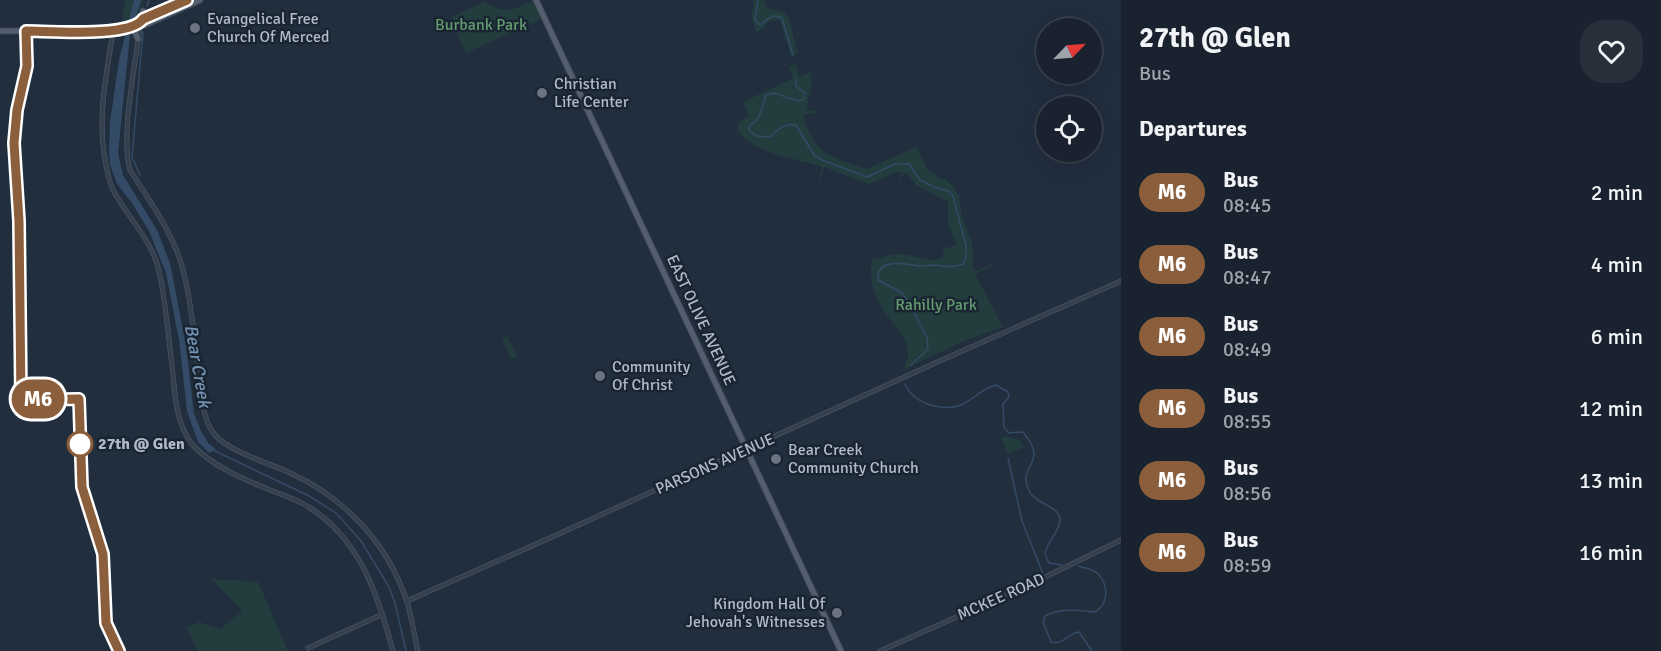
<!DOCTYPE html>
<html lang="en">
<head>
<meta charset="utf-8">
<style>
  :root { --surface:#19222e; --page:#262f3a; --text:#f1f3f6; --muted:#9fa4aa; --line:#373f4a }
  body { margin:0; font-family:Signika,sans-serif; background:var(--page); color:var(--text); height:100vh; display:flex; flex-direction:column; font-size:22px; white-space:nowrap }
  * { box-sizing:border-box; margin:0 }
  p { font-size:20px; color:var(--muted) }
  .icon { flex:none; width:33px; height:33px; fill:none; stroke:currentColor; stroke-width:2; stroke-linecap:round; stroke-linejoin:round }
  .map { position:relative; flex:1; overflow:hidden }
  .sheet { display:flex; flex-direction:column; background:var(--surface); width:540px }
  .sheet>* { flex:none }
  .badge { padding:0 12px; border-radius:20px; font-size:21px; line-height:39px }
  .needle { width:39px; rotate:65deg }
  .buttons { position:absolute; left:1036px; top:18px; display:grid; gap:12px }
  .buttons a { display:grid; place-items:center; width:66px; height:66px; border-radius:50%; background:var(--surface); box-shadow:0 6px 24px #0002,0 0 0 2px var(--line); font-size:30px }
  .map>.badge { position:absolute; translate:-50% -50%; box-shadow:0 0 0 3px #fff }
  h2 { padding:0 18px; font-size:22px; line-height:54px }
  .round { display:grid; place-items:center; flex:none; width:63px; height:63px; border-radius:24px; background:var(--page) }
  .summary { display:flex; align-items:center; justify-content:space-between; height:102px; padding:0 18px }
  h1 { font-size:28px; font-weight:700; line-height:45px }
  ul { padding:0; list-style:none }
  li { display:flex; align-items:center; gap:18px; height:72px; padding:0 18px }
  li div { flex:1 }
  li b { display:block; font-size:22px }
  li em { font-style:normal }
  li .badge { min-width:66px; font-weight:700; text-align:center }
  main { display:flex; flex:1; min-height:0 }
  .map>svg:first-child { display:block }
  .green { fill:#233d3f }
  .water { fill:#334b66 }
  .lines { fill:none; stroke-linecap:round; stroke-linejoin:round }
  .stream { stroke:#334b66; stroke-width:1.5 }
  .minor-casing { stroke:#535e6b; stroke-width:5 }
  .major-casing { stroke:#3e4956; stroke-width:7 }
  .minor { stroke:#35404e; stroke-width:4 }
  .major { stroke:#535f6e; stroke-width:5 }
  .line-casing { stroke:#fff; stroke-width:14 }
  .line { stroke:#8b5e3c; stroke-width:9 }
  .worship-dot { fill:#6b7280; stroke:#1a2532; stroke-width:2 }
  .stop-dot { fill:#fff; stroke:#8b5e3c; stroke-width:3 }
  .labels { text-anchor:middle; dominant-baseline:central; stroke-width:5; stroke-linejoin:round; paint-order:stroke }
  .poi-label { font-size:16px; fill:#b0bbc9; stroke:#1a2532; text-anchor:start }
  .park-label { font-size:16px; fill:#659c70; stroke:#1a2532 }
  .street-label { font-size:16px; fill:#b0bbc9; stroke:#1a2532 }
  .stop-label { font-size:16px; font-weight:bold; fill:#b0bbc9; stroke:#1a2532; text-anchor:start }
  .water-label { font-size:18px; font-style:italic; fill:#7593b3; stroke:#1a2532 }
</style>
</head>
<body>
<main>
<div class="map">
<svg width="1121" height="651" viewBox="0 0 1121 651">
  <rect width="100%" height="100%" fill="#212e3e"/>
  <!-- green -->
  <path class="green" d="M125,0H143L136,19L122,23Z
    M753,0H764L766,7L773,10L784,12L789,19L798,54L791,57L780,20L769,21L763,29L756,32L751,12L754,7Z
    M532,1L541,19L466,53L450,18L484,2C505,14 511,11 532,1Z
    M796,64L799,77L811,72V87L806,110L819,111V113L804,114C804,121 806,125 809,132C821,158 842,160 867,169L916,147L928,170L941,179L944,178L952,185L959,195L961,213L972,243L973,257L972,266L976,271L993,264L994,265L975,274L1003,327L966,340L903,370C918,343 895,329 882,308C873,293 869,276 872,259C882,259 891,253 901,254C914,255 927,262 940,259L944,253L943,249L957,245L948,225V202L916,185L907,173H904L899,184L902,172H897L869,184L824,167L820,180L819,179L822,167C795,157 755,155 737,130L739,122L749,116L743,102L793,78L789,67Z
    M507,336L517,356L512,359L502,340Z
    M1006,436L1021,441L1024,447L1008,454L1001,438Z
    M212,579L258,582L288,651H198L187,628L199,622L220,629L242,611Z"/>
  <!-- water -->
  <path class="water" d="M134,0H141L130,35L118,153L123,175L157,230L170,263L186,346L194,414L202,433L209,444L216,449L209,453L198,442L187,411L179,340L166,273L149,231L132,203L117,184L110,165L109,152L110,122L119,60Z"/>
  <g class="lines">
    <!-- stream -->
    <path class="stream" d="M758,0L755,20L760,25C768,20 772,12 782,18L793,55
      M147,6L149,0
      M796,79V86L805,93L804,99L798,101L774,93L766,95L759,117L749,127V130L756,136L770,137C778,130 783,123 796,125L814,155L822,160L867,177L895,164H909L920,180L937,188L948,191L953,196L966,246V257L963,264C953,268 945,266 935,265C930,265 925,266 920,266C907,265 876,256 878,280L902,293L907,300L927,337L928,349L911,365
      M140,175L132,157L143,32
      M905,384C913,403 939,411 958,406C970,403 980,389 996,385L1008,392L1009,397L1003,404L1004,427L1009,433L1023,432C1027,438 1034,445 1034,453C1034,468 1021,470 1028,489C1036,506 1060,505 1060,520C1060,532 1046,542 1045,554L1049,563L1062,565
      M213,450L309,496L336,513L361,541L389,587L395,603L406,651
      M1008,458L1022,521L1043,574
      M1078,566C1084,568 1092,569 1097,573C1109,584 1109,604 1095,612C1080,610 1058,608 1045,616L1043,622L1051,642C1062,646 1069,633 1079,632L1092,651"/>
    <defs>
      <path id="minor" d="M140,25C136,65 120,132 130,170C146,196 164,220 176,249C190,282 193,332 199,369C203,390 200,418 215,435C230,452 266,462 288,472C344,497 388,543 407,602C412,618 414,635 418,651
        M113,31C107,71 98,113 104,153C106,167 108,180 114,192C129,219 152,240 159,271C166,302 168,334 172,366C175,391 175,423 192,444C211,466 243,479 270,490C282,495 296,499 307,506C360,538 378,595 393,651
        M407,601L552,537L944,359L1121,281
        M308,648L383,614
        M880,651L1031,584L1121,540"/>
      <path id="major" d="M536,0L841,651
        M143,11L145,15L150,17
        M140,24L143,19L187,0
        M128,28L135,32L138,39
        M0,31H113L145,25L200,0"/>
    </defs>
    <!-- minor casing -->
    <use href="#minor" class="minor-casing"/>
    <!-- major casing -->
    <use href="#major" class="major-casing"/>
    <!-- minor -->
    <use href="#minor" class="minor"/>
    <!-- major -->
    <use href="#major" class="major"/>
  </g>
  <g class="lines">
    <defs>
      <path id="line" d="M119,651L106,623L103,554L82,487L79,399L21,400L19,221L14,143L17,110L27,66L26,31C49,31 130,38 143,19L187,0"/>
    </defs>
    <!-- line casing -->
    <use href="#line" class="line-casing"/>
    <!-- line -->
    <use href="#line" class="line"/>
  </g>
  <!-- markers -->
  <g class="worship-dot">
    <circle cx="195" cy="28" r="6"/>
    <circle cx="542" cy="93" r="6"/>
    <circle cx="600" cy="376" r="6"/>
    <circle cx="776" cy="459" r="6"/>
    <circle cx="837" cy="613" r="6"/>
  </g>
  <circle class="stop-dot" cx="80" cy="444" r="12"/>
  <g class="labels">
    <!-- poi labels -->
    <g class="poi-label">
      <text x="207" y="19">Evangelical Free<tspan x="207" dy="18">Church Of Merced</tspan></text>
      <text x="554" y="84">Christian<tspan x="554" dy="18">Life Center</tspan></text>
      <text x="612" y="367">Community<tspan x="612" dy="18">Of Christ</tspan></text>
      <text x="788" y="450">Bear Creek<tspan x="788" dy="18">Community Church</tspan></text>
      <text x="825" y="604" text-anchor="end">Kingdom Hall Of<tspan x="825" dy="18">Jehovah's Witnesses</tspan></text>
    </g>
    <!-- park labels -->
    <g class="park-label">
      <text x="481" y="25">Burbank Park</text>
      <text x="936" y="305">Rahilly Park</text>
    </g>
    <!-- street labels -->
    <g class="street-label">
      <text transform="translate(701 320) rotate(65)">EAST OLIVE AVENUE</text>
      <text transform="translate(715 464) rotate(-24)">PARSONS AVENUE</text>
      <text transform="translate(1001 597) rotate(-24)">MCKEE ROAD</text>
    </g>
    <!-- stop labels -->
    <g class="stop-label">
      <text x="98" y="444">27th @ Glen</text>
    </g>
    <!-- water labels -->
    <g class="water-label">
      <text transform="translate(198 366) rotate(80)">Bear Creek</text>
    </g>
  </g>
</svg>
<div class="buttons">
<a><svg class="needle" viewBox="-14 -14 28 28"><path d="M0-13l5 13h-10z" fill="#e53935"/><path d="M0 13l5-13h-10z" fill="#9fa4aa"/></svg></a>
<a><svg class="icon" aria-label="locate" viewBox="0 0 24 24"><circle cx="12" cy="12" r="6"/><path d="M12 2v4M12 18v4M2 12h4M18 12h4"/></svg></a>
</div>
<b class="badge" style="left:38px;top:399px;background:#8b5e3c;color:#fff">M6</b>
</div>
<section class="sheet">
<div class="summary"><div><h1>27th @ Glen</h1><p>Bus</p></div><a class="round"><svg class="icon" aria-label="heart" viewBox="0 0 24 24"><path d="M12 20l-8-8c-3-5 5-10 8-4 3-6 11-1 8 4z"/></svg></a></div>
<h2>Departures</h2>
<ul>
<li><span class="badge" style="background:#8b5e3c;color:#fff">M6</span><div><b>Bus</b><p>08:45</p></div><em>2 min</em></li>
<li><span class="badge" style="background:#8b5e3c;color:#fff">M6</span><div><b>Bus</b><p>08:47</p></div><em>4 min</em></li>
<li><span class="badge" style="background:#8b5e3c;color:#fff">M6</span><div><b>Bus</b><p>08:49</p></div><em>6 min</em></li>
<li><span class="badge" style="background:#8b5e3c;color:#fff">M6</span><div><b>Bus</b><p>08:55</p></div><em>12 min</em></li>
<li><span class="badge" style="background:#8b5e3c;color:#fff">M6</span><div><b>Bus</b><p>08:56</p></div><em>13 min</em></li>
<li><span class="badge" style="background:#8b5e3c;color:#fff">M6</span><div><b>Bus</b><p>08:59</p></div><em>16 min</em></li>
</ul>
</section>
</main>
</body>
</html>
